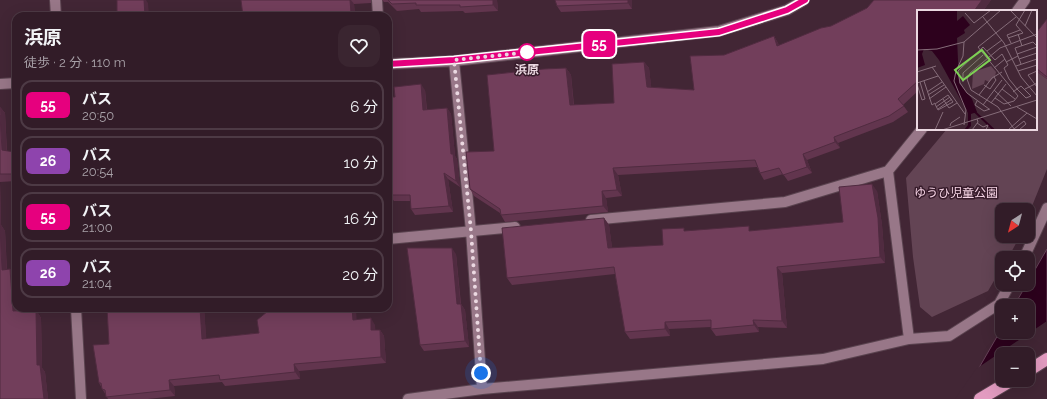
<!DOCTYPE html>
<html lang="ja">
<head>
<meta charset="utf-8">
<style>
  :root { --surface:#321c28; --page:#3a2530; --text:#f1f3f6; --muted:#a8a1a8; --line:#4d3a45 }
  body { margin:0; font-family:Raleway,"Noto Sans JP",sans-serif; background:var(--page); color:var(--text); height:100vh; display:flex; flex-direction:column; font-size:15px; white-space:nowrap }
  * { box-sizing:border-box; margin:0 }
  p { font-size:13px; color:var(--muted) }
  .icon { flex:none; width:22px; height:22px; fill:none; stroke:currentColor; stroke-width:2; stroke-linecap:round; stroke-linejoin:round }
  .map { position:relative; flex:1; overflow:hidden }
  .panel { position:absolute; left:12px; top:12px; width:380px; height:300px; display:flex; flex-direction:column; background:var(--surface); border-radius:12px; box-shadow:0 4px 16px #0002,0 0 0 1px var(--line) }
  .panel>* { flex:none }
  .badge { padding:0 8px; border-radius:6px; font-size:14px; line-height:26px }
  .needle { width:26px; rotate:216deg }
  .fabs { position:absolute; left:995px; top:203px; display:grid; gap:8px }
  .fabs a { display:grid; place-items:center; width:40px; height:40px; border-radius:8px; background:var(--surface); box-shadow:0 4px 16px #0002,0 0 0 1px var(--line); font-size:20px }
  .you { position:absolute; width:20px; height:20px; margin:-10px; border:3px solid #fff; border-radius:50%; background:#1a73e8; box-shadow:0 0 0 6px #1a73e833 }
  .map>.badge { position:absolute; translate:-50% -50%; box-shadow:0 0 0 2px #fff }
  .round { display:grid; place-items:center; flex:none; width:42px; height:42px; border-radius:12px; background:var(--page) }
  .overview { display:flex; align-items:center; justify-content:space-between; height:68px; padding:0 12px }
  h1 { font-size:19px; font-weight:700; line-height:30px }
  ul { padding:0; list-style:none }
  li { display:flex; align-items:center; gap:12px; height:50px; margin:0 8px 6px; padding:0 4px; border:2px solid var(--line); border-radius:12px }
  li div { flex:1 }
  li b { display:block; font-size:15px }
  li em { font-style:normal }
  li .badge { min-width:44px; font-weight:700; text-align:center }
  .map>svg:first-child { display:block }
  .green { fill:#634454 }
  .water { fill:#2d011d; stroke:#664258; fill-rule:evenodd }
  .pier { fill:#422635; fill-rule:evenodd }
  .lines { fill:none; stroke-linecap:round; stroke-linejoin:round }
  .minor-casing { stroke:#5a434f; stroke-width:12 }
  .highway-casing { stroke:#5a434f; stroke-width:14 }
  .minor { stroke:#987788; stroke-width:10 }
  .highway { stroke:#e29bc0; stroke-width:12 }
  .wall { fill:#62354e }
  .shaded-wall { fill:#502b40 }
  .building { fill:#723e5b; stroke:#502b40 }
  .line-casing { stroke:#fff; stroke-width:9 }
  .line { stroke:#e6007e; stroke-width:6 }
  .walk { stroke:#ebd8e1; stroke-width:4; stroke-dasharray:0 7.2 }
  .stop-dot { fill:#fff; stroke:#e6007e; stroke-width:2 }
  .labels { text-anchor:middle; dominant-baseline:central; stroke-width:3; stroke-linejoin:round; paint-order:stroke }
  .stop-label { font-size:12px; font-weight:bold; fill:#ebd8e1; stroke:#371c2b }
  .park-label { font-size:12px; fill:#f5d3e4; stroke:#371c2b }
  .inset-river { fill:none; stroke:#2d011d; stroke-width:2 }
  .inset-road { fill:none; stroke:#866d7a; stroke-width:1 }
  .view { fill:#7dd154; fill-opacity:0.15; stroke:#7dd154; stroke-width:2 }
  .inset-edge { fill:none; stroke:#ebd8e1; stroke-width:2 }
</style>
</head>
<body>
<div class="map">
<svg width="1047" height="399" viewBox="0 0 1047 399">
  <rect width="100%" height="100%" fill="#422635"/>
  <!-- green -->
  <path class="green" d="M1036,71L1047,79V169L1028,216V210H1002V236H1020L1008,258H1002V267L988,291L932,317L920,307L913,257L906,178L947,129H1036Z"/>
  <!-- water -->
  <path class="water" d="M1047,249V399H957L976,373L1002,328V332H1028V306H1014ZM1002,354H1028V380H1002Z"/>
  <!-- pier -->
  <path class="pier" d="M1047,321V399H955L976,369ZM1002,354H1028V380H1002Z"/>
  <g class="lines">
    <defs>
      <path id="minor" d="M55,0L56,16
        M377,0L378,16
        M1017,11L1025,0
        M454,61L471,231L482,389
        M388,64L454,61L719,31L787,10L804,0
        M0,84L16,83
        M888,171L909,339
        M591,220L785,202L888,171L922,129
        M388,239L515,227
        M1024,258L1047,208
        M76,308L81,399
        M408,399L482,389L823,359L909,339L949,336L999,304L1010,284"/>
      <path id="highway" d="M1028,371L1047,359
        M980,399L1012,380"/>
    </defs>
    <!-- minor casing -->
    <use href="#minor" class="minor-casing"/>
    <!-- highway casing -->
    <use href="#highway" class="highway-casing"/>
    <!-- minor -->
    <use href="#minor" class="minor"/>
    <!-- highway -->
    <use href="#highway" class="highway"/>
  </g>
  <!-- wall -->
  <path class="wall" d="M241,0H371V3L354,4L355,16H243Z
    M382,0H497L498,11L465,13L463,11L421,12L419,9L397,11L388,2H384Z
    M555,0H632V9L561,12L557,6Z
    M874,0H991L983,11H918V91L903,105L908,112L893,122L838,143L840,148L807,160L812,173L788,181L783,174L764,180L760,173L757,167L618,175L622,196L606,198L608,212L505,222L501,215L500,213L474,196L470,189L466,152L494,151L487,75L544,69L566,68L571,75L574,105L614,103L612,64L644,62L649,68L651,87L694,90L690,56L724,55L774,36L778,43L779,46L821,28L831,26L867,8Z
    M1047,19V79L1036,71V33Z
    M425,90L427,110L447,108L451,114L455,156L457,159L460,187L448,179L453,212L415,215L411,209V201H394L389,195L388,157V97H395Z
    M0,107L5,113L7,151L14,152L16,154V181L0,182L1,225L5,231L7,270L10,269L16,277V308H17L18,311L36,310L41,318L42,368L45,372L48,399H0Z
    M877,191L882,225L885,263L782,273L787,328L758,327L759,332L716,336L711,329V327L669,329L670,336L630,339L625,332L615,274L512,285L507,278L604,218L609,225L612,248L663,245L686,231H752L843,222Z
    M456,254L461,304L465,310L469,347L424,351L420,345Z
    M94,308H204L206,339L259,333L357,319L375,325V330H380L384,336L386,363L299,371L300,379L225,386L222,382L174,386L175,396L148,399H108L99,383L109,344L107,309L95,310Z"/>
  <!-- shaded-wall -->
  <path class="shaded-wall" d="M144,0H146L148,3L149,16H145Z
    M350,0H351L354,4L355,16H353L351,13Z
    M493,0H497L498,11L493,5Z
    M628,0H632V9L628,3Z
    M982,0H991L983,11H974Z
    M774,36L778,43L781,53L777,46Z
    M644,62L649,68L652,93L647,87Z
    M566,68L571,75L574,112L570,105Z
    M421,84L425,90L427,116L423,110Z
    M0,107L5,113L7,158L2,150Z
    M447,108L451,114L455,156L457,159L460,187L456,181L451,154Z
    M834,137L838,143L840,148L835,142Z
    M14,152L16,154V176L15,174Z
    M803,154L807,160L812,173L807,167Z
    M613,168L618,175L622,196L617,190Z
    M444,173L448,179L453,212L449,206Z
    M0,182L1,225L5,231L7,277L2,270L0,230Z
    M872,184L877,191L882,225L885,263L880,257Z
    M602,191L606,198L608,212L603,206Z
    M604,218L609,225L613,255L608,248Z
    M452,248L456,254L461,310L457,304Z
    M777,267L782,273L787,328L782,321Z
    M10,269L16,277V308H17L18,318L13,311Z
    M461,304L465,310L469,347L465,341Z
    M200,308H204L207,346L202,339Z
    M352,308H356L357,326L353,320Z
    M36,310L41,318L42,368L45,372L48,399H44L37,365Z
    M371,318L375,325L376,336L371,330Z
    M753,320L758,327L759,332L754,325Z
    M665,322L669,329L670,336L665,329Z
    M380,330L384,336L386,363L381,357Z
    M294,364L299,371L300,379L295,372Z
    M169,380L174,386L175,396L170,390Z"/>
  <!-- building -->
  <path class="building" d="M117,0H144L145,16H117Z
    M241,0H350L351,13L316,16H243Z
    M388,0H493V5L460,7V5H416V3L392,4Z
    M555,0H628V3L557,6Z
    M874,0H982L974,11H918V81L898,99L904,106L889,116L834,137L835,142L803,154L807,167L783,175L779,168L760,173L755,160L613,168L617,190L602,191L603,206L501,215L500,209L470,189L466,152L494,151L487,75L544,69L566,68L570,105L614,103L612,64L644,62L647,87L694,90L690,56L724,55L774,36L777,46L821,28L831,26L867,8Z
    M1047,19V77L1036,68V33Z
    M421,84L423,110L447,108L451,154H453L456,181L444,173L449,206L411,209L410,195H389L388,151V97H395L394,87Z
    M0,115L2,150L14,152L15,174H0Z
    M872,184L878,218L880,257L777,267L782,321L753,320L754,325L711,329V320L665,322V329L625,332L614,267L507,278L502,228L604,218L608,248L663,245L662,229L684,228V231L749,226V231L843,222L839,187Z
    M0,226L2,270L10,269L13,311L36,310L37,365H40L44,399H0Z
    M407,248H452L457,304H461L465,341L420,345Z
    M107,308H200L202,339L259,333L257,320L268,311V308H352L353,320L371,318V330H380L381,357L294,364L295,372L220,380L219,375L169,380L170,390L106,397L105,390L102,389L101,383H99L93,345L109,344Z"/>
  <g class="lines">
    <defs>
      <path id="line" d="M388,64L454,60L719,32L787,10L805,0"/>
    </defs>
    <!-- line casing -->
    <use href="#line" class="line-casing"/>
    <!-- line -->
    <use href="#line" class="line"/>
    <!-- walk -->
    <path class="walk" d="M481,373L471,231L454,60L532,52H527"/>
  </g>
  <!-- markers -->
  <circle class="stop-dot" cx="527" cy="52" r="8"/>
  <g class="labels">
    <!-- stop labels -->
    <g class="stop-label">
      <text x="527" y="70">浜原</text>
    </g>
    <!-- park labels -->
    <g class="park-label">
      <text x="956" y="193">ゆうひ児童公園</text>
    </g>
  </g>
  <!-- overview -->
  <g transform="translate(917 10)">
    <rect width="120" height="120" fill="#422635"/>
    <path d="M74,56L79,62L78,66L72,72L68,70L67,74L55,79L56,62Z" fill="#634454"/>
    <path d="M0,0H40V11L46,6L53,15L47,20L48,23L40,28L42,73L55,89L60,102L54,104V116L50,120H47L51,115V103L22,50L15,41L7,39L5,44L8,55L0,58Z" fill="#2d011d"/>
    <path class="inset-river" d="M57,101L77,120"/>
    <path class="inset-road" d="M93,0L120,28M48,3L57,13L74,0M66,7L87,33L104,67L120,86M108,16L115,0M101,24L105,36M91,28L106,23L99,15L108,0M94,33L90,25L103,20M0,40L20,39L47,32M70,41L85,30M100,44L120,37M102,49L120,43M89,52L101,46M104,54L98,38L116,32L120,36M99,56L120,49M15,57L48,104M77,58L88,49M101,61L120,55M120,61L111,65L120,77M0,62L19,56M7,71L15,95L18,93M46,72V63L66,45M0,73L21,66M0,74L5,90L8,89L3,72M67,75L73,79L79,70L77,67M85,79L98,89M108,79L120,73M77,80L94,96M10,82L25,72M11,85L27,75M31,85L36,92L21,100L18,94ZM62,85L75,68L85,62M78,88L87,94L97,91L101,86L61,37L99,7M12,89L29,77M26,89L32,98L40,93M60,91L58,95L67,101L73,99M74,93L89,74M66,95L85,70M19,97L33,87M100,97L120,109M21,99L35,89M72,99L50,83L43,73L41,61L66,37L78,50L85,44L91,55L87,58L92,69L97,75L100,79L109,88L114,86L104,76L96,82M60,113L66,117L71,115L69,120M47,115L49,100L37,71L39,61L46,46L47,32L84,0M33,116L34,113L43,107M97,119L107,111L109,114L102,120M18,120L26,102M25,120L120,90M55,120L61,112L60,109M91,120L110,103M98,120L81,97L54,80L50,69L53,63L83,38L120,24"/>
    <path class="view" d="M65,40L73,50L46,70L38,60Z"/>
    <rect width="120" height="120" class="inset-edge"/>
  </g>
</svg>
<div class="fabs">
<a><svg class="needle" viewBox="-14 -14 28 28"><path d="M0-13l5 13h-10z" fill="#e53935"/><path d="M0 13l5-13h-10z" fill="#a8a1a8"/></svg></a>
<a><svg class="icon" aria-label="locate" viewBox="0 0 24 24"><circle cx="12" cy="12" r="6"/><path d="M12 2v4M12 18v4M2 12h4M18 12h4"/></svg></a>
<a>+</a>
<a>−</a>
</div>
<div class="you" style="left:481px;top:373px"></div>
<b class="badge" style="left:599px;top:44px;background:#e6007e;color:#fff">55</b>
<section class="panel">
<div class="overview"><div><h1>浜原</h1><p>徒歩 · 2 分 · 110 m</p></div><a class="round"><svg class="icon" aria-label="heart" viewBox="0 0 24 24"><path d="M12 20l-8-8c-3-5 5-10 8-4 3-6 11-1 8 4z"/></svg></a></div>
<ul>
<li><span class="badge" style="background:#e6007e;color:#fff">55</span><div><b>バス</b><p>20:50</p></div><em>6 分</em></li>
<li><span class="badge" style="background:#8e44ad;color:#fff">26</span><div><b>バス</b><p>20:54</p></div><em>10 分</em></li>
<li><span class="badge" style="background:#e6007e;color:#fff">55</span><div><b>バス</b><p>21:00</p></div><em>16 分</em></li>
<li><span class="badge" style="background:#8e44ad;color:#fff">26</span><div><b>バス</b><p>21:04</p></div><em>20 分</em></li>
</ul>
</section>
</div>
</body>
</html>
